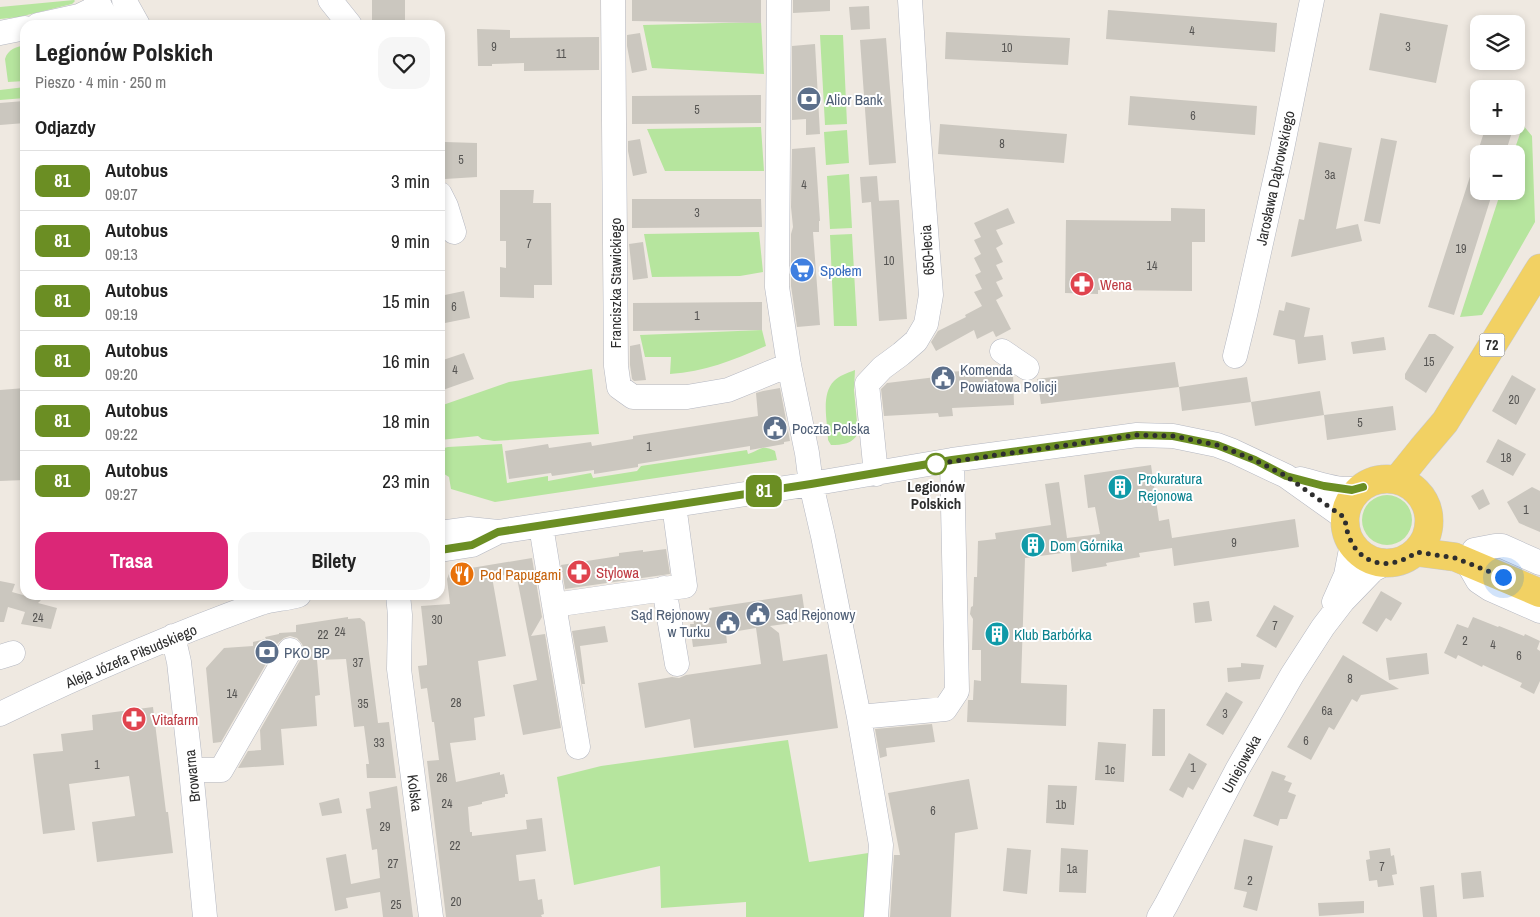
<!DOCTYPE html>
<html lang="pl">
<head>
<meta charset="utf-8">
<style>
  :root { --surface:#fff; --page:#f6f6f6; --text:#222; --muted:#767676; --line:#e0e0e0; --accent:#db2777 }
  body { margin:0; font-family:"Archivo Narrow",sans-serif; background:var(--page); color:var(--text); height:100vh; display:flex; flex-direction:column; font-size:19px; white-space:nowrap }
  * { box-sizing:border-box; margin:0 }
  p { font-size:16px; color:var(--muted) }
  .icon { flex:none; width:28px; height:28px; fill:none; stroke:currentColor; stroke-width:2; stroke-linecap:round; stroke-linejoin:round }
  .map { position:relative; flex:1; overflow:hidden }
  .drawer { position:absolute; left:20px; top:20px; width:425px; height:580px; display:flex; flex-direction:column; background:var(--surface); border-radius:15px; box-shadow:0 2px 8px #0003 }
  .drawer>* { flex:none }
  .badge { padding:0 10px; border-radius:8px; font-size:18px; line-height:32px }
  .fabs { position:absolute; left:1470px; top:15px; display:grid; gap:10px }
  .fabs a { display:grid; place-items:center; width:55px; height:55px; border-radius:10px; background:var(--surface); box-shadow:0 2px 8px #0003; font-size:25px }
  .you { position:absolute; width:25px; height:25px; margin:-12px; border:4px solid #fff; border-radius:50%; background:#1a73e8; box-shadow:0 0 0 8px #1a73e833 }
  .map>.badge { position:absolute; translate:-50% -50%; box-shadow:0 0 0 2px #fff }
  h2 { padding:0 15px; font-size:19px; line-height:45px }
  .round { display:grid; place-items:center; flex:none; width:52px; height:52px; border-radius:15px; background:var(--page) }
  .head { display:flex; align-items:center; justify-content:space-between; height:85px; padding:0 15px }
  h1 { font-size:24px; font-weight:700; line-height:38px }
  .action { display:flex; gap:10px; margin-top:auto; padding:10px 15px }
  .action a { flex:1; height:58px; border-radius:15px; background:var(--accent); color:#fff; font-size:20px; font-weight:700; line-height:58px; text-align:center }
  .action a+a { background:var(--page); color:var(--text) }
  ul { padding:0; list-style:none }
  li { display:flex; align-items:center; gap:15px; height:60px; padding:0 15px; border-top:1px solid var(--line) }
  li div { flex:1 }
  li b { display:block; font-size:19px }
  li em { font-style:normal }
  li .badge { min-width:55px; font-weight:700; text-align:center }
  .map>svg:first-child { display:block }
  .green { fill:#b6e59e }
  .building { fill:#cbc7bf }
  .lines { fill:none; stroke-linecap:round; stroke-linejoin:round }
  .minor-casing { stroke:#b4b7c1; stroke-width:25 }
  .major-casing { stroke:#c9c9c9; stroke-width:29 }
  .minor { stroke:#fff; stroke-width:24 }
  .major { stroke:#f2d163; stroke-width:28 }
  .line-casing { stroke:#fff; stroke-width:11 }
  .line { stroke:#6b8e23; stroke-width:8 }
  .walk { stroke:#2e2e2e; stroke-width:5; stroke-dasharray:0 9 }
  .stop-dot { fill:#fff; stroke:#6b8e23; stroke-width:2.5 }
  .labels { text-anchor:middle; dominant-baseline:central; stroke-width:4; stroke-linejoin:round; paint-order:stroke }
  .number-label { font-size:12px; fill:#555452 }
  .shield { fill:#fff; stroke:#6d6d6d; stroke-width:1 }
  .shield-label { font-size:14px; font-weight:bold; fill:#2e2e2e }
  .service-label { font-size:15px; fill:#4e5e75; stroke:#fff; text-anchor:start }
  .street-label { font-size:15px; fill:#2e2e2e; stroke:#fff }
  .shop-label { font-size:15px; fill:#366cbe; stroke:#fff; text-anchor:start }
  .health-label { font-size:15px; fill:#be3a42; stroke:#fff; text-anchor:start }
  .culture-label { font-size:15px; fill:#0d838f; stroke:#fff; text-anchor:start }
  .stop-label { font-size:15px; font-weight:bold; fill:#2e2e2e; stroke:#fff }
  .food-label { font-size:15px; fill:#c56008; stroke:#fff; text-anchor:start }
</style>
</head>
<body>
<div class="map">
<svg width="1540" height="917" viewBox="0 0 1540 917">
  <rect width="100%" height="100%" fill="#efe9e1"/>
  <!-- green -->
  <path class="green" d="M74,0L75,1L72,4L19,17L0,19V7Z
    M761,22L764,74L652,68L643,25Z
    M820,35H843L847,124L825,125Z
    M25,45V81L8,82L5,59C8,49 16,47 25,45Z
    M25,87V98L0,100V90Z
    M1523,125L1532,136L1535,222L1482,315L1460,317L1501,191H1516V154H1513Z
    M761,127L764,171H665L647,129Z
    M847,130L849,163L826,165L824,132Z
    M849,174L852,228L830,229L827,176Z
    M759,232L763,272L740,276L652,277L644,234Z
    M852,234L857,326H834L830,235Z
    M762,330L766,346C734,360 705,372 670,374L671,357H645L640,335Z
    M592,369L599,434L494,441L482,439L478,436L440,440V406L509,382Z
    M855,370L854,390L858,433C853,444 842,445 831,445L828,440C828,423 820,395 834,381C839,376 847,373 855,370Z
    M502,444L507,483L548,476V481L591,473L593,478L637,471L641,466L747,450L748,454C761,450 761,444 775,451L777,460L495,502L451,489L449,477L441,472L440,449L448,447Z
    M1362 520a25 25 0 1 1 50 0a25 25 0 1 1-50 0Z
    M788,740L809,862L875,852L869,917H746V902L661,908L660,866L574,885L557,777L601,766Z"/>
  <!-- building -->
  <path class="building" d="M372,0H405V25H372Z
    M632,0H761V23L632,21Z
    M793,0H830V11L793,13Z
    M869,6L870,29L851,30L849,7Z
    M1108,10L1277,23L1275,52L1106,39Z
    M1380,13L1448,25L1436,83L1369,70Z
    M477,29L510,30V38L599,37V70L524,71V63L492,64V66H478Z
    M946,32L1070,38L1068,65L945,59Z
    M640,33L647,70L632,73L627,46V35Z
    M886,38L896,163L869,165L860,40Z
    M815,44L820,134L806,135V119L792,120V46Z
    M761,95V123L632,124V96Z
    M1130,96L1257,106L1255,135L1128,125Z
    M24,101L25,123L0,125V103Z
    M940,124L1067,134L1064,163L938,154Z
    M1486,126H1514L1505,154H1477Z
    M1381,138L1397,141L1380,224L1364,221Z
    M640,139L647,173L633,176L628,151V141Z
    M445,142L477,143V177L445,179Z
    M1319,142L1352,148L1336,229L1358,224L1362,241L1291,257L1299,219L1304,220Z
    M815,147L820,221H819V232H813L820,325L797,327L791,286V234L793,227L791,207L792,149Z
    M1476,158L1479,159V191H1493L1454,315L1428,307Z
    M877,176L879,201H876L899,200L907,319L879,321L871,202L862,203L860,177Z
    M500,190H534L533,203H551L552,285H534V298L500,297V267L506,268V241H500Z
    M632,199H761L762,227L632,228Z
    M1008,208L1015,223L996,230L1003,244L996,248L1003,262L996,265L1003,279L996,282L1003,296L996,300L1011,329L996,337L993,331L977,339L974,330L936,351L931,342L938,331L966,317L965,315L982,306L974,292L982,289L975,275L981,272L974,258L981,254L974,240L981,237L974,223Z
    M1171,208L1205,209V242H1192V291L1098,290V294L1065,293L1066,220L1171,221Z
    M643,242L648,278L633,280L629,244Z
    M464,291L470,318L440,324V296Z
    M762,302V330L633,331V303Z
    M1286,302L1310,308L1304,337L1323,335L1326,360L1298,364L1295,340L1273,335L1279,310L1284,311Z
    M1429,334H1435L1454,347L1426,393L1405,379V374Z
    M1384,337L1386,350L1353,354L1351,342Z
    M640,344L646,380L634,381L632,379L630,365V346Z
    M464,353L474,379L440,391V361Z
    M1175,362L1179,387L1041,404L1037,379Z
    M1003,368L1013,375L1014,405L952,408L953,416L939,417L938,413L884,416L881,389L887,383L936,377L935,373Z
    M1512,375L1536,389L1516,425L1492,411Z
    M1247,377L1251,402L1182,411L1179,387Z
    M25,388V480L0,481V390Z
    M780,388L790,441L784,442V444L750,450V446L638,464V467L594,474V470L552,476L551,473L509,479L505,451L548,444L549,448L591,442L592,446L633,439V436L758,416L756,393L763,391Z
    M1320,391L1324,415L1255,426L1251,402Z
    M1393,406L1396,430L1327,440L1324,415Z
    M1498,439L1526,454L1513,476L1486,462Z
    M1151,465L1159,521L1169,519L1172,538L1295,519L1299,547L1174,566L1172,548L1139,553L1140,557L1106,563L1107,566L1072,572L1070,552L1025,558L1021,683L1067,685L1066,726L967,722L968,700H973L974,680L981,681V650H972L973,619L970,614L971,607L973,606L974,577H977L978,541L996,539L995,533L1051,525L1045,484L1059,482L1067,538L1100,534L1095,507L1088,508L1084,475Z
    M1532,487L1540,491V532L1519,523L1507,502Z
    M1483,489L1490,504L1479,510L1471,496Z
    M666,549L670,574L565,589L561,565L619,556V553L643,550V552Z
    M532,558L542,617L531,636L545,634L561,728L523,735L513,685L537,680L516,573L492,577L506,656L478,661L485,716L474,718L476,740L450,743L456,782L500,772V775L504,774L508,794H505V797L482,802V804L468,807L470,832H472V836L527,829L526,820L542,818L546,851L516,855L519,881L535,879L538,900L542,899L544,914L541,915L542,917H446L427,761L439,760L434,722H432L427,688L421,689L418,666L427,665V660L421,606L450,604L447,579L450,571L462,569L466,564L471,568Z
    M0,581L15,584L12,592L41,600L38,603L57,608L51,629L21,624L25,612L8,607L4,622H0Z
    M1381,591L1402,603L1391,621L1386,618L1377,632L1362,623Z
    M802,594L806,621L770,626L779,633L783,661L827,654L838,728L694,748L690,719L645,728L638,683L672,677L679,678L686,675L761,664L756,628L726,633L727,643L693,647L690,624H694L692,613L710,611L709,608Z
    M1209,601L1212,621L1195,623L1193,603Z
    M1274,605L1294,616L1276,648L1256,636Z
    M348,617V619L360,618L365,622L378,723L389,722L396,778H367L366,764H369L364,726L354,727L346,659L317,660L320,695L315,696L317,726L281,729L284,765L238,768L248,751L261,750L260,730L302,657L304,650L302,644L297,638L290,636L284,638L278,643L221,742L213,743L206,668L224,648L253,646V642L266,639L265,637L279,634V633L296,632V625Z
    M1473,617L1498,627L1499,626L1524,636L1525,634L1540,641L1537,649L1540,651V681L1534,694L1520,687L1522,683L1483,665L1482,667L1458,655L1456,659L1444,653L1457,624L1468,628Z
    M605,626L608,642L580,646L585,684H582L588,722L572,631Z
    M1427,653L1429,674L1389,680L1386,658Z
    M1343,655L1399,689L1361,695L1357,702L1352,699L1334,730L1329,727L1311,760L1287,747Z
    M1241,663L1264,665L1260,679L1228,682L1227,668L1241,667Z
    M1226,692L1243,702L1223,735L1206,725Z
    M153,707L166,812H168L173,853L97,862L92,822L135,816L129,776L69,784L75,830L43,834L33,754L63,751L61,734L93,730L92,715Z
    M1153,709H1165V756H1152Z
    M932,724L935,742L886,748L887,756L880,758L875,729Z
    M1098,742L1126,744L1124,782L1095,780Z
    M1189,753L1207,764L1193,790L1188,787L1183,798L1169,790Z
    M1272,771L1286,776L1284,780L1292,783L1288,792L1296,795L1287,819H1280L1278,826L1253,816Z
    M969,779L978,829L955,833L951,917H890L894,855H900L888,793Z
    M1048,785L1077,786L1074,825L1046,823Z
    M397,786L413,917H383L380,892L346,898L348,908L335,911L326,858L346,854L351,884L380,878L377,849L372,850L366,809L371,808L369,792Z
    M339,798L342,813L322,816L319,803Z
    M1244,839L1273,846L1257,911L1243,907L1247,892L1234,889Z
    M1007,848L1031,850L1027,894L1003,891Z
    M1061,848L1088,850L1086,893L1059,892Z
    M1390,848L1391,856L1394,855L1397,874L1392,875L1394,885L1378,887L1377,880L1369,881L1366,860L1370,859L1369,851Z
    M1481,871L1484,897L1463,899L1461,873Z
    M1434,885L1437,917H1423L1420,887Z
    M1364,901V913L1319,916L1318,903Z"/>
  <g class="lines">
    <defs>
      <path id="minor" d="M96,0L111,25
        M124,0L138,25
        M330,0L350,25
        M613,0L616,366L619,387L633,397H687L728,390L789,365
        M779,0L777,287L789,365L807,453L811,484L823,536L859,717L945,709L957,691L952,460
        M38,25L79,16L100,6
        M0,33L25,28
        M440,194L446,206L454,232
        M1002,351L1027,368
        M1235,356L1245,315L1282,149L1312,0
        M876,474L867,384L882,368L901,354L916,341L926,324L931,295L917,113L910,0
        M1300,479C1321,484 1341,493 1363,487
        M541,526L554,605
        M440,533L469,529L498,532L811,484L952,460L1137,435L1173,436L1217,445L1233,451L1286,476L1345,518
        M440,550L472,545L498,532
        M1474,550L1495,546H1502L1540,563
        M1467,562L1478,581L1490,589L1540,611
        M664,588L677,664
        M398,595L400,615L399,669L431,917
        M1334,602L1346,575L1352,544
        M173,636L179,662L191,770L205,917
        M0,657L13,653
        M0,714C85,673 172,635 261,603C273,599 287,599 299,595
        M859,717L881,845L876,917
        M578,747L554,605L685,586L674,505
        M191,770H221L290,650
        M1159,917L1166,905L1237,770L1292,675L1323,627L1343,601L1373,570L1384,564"/>
      <path id="major" d="M1345 521a42 42 0 1 1 84 0a42 42 0 1 1-84 0Z
        M1397,480L1422,449L1445,422L1540,268
        M1417,552L1455,557L1540,593"/>
    </defs>
    <!-- minor casing -->
    <use href="#minor" class="minor-casing"/>
    <!-- major casing -->
    <use href="#major" class="major-casing"/>
    <!-- minor -->
    <use href="#minor" class="minor"/>
    <!-- major -->
    <use href="#major" class="major"/>
  </g>
  <g class="lines">
    <defs>
      <path id="line" d="M440,550L472,545L498,532L811,484L952,460L1137,435L1173,436L1217,445L1255,460L1286,476L1324,486L1352,490L1363,487"/>
    </defs>
    <!-- line casing -->
    <use href="#line" class="line-casing"/>
    <!-- line -->
    <use href="#line" class="line"/>
    <!-- walk -->
    <path class="walk" d="M936,464H934L1137,435L1173,436L1217,445L1255,460L1286,476L1345,518C1348,559 1382,577 1417,552L1455,558L1503,577"/>
  </g>
  <!-- icons -->
  <defs>
    <symbol id="bank-disc" viewBox="-11 -11 22 22"><circle r="9.5" fill="#5c6f8a" stroke="#fff"/><path d="M-6-4H6V4H-6ZM0-2.3a2.3 2.3 0 1 0 0 4.6a2.3 2.3 0 1 0 0-4.6Z" fill="#fff"/></symbol>
    <symbol id="supermarket-disc" viewBox="-11 -11 22 22"><circle r="9.5" fill="#3f7fe0" stroke="#fff"/><path d="M-6-5.5h2.5l.6 2H6L4.5 2H-2.5L-4.4-4H-6ZM-1.5 3.2a1.3 1.3 0 1 0 .1 0ZM3 3.2a1.3 1.3 0 1 0 .1 0Z" fill="#fff"/></symbol>
    <symbol id="pharmacy-disc" viewBox="-11 -11 22 22"><circle r="9.5" fill="#e0444e" stroke="#fff"/><path d="M-2-6h4v4h4v4h-4v4h-4v-4h-4v-4h4Z" fill="#fff"/></symbol>
    <symbol id="civic-disc" viewBox="-11 -11 22 22"><circle r="9.5" fill="#5c6f8a" stroke="#fff"/><path d="M-.6-6.5H3V-4.5H.6V-3L4-1V1h2V6H-6V1h2V-1L-.6-3ZM-1.2 2.5V6h2.4V2.5Z" fill="#fff"/></symbol>
    <symbol id="building-disc" viewBox="-11 -11 22 22"><circle r="9.5" fill="#0f9aa8" stroke="#fff"/><path d="M-4-6H4V6H1V3H-1V6H-4ZM-2.5-4.3h1.7v1.8h-1.7ZM.8-4.3h1.7v1.8H.8ZM-2.5-1h1.7V.8h-1.7ZM.8-1h1.7V.8H.8Z" fill="#fff"/></symbol>
    <symbol id="restaurant-disc" viewBox="-11 -11 22 22"><circle r="9.5" fill="#e8710a" stroke="#fff"/><path d="M-5-6h1v4h1v-4h1v4h1v-4h1v5L-1.5 .5V6h-2V.5L-5-1ZM5-6V6H3V1.5H1.5Q1.5-4 5-6Z" fill="#fff"/></symbol>
  </defs>
  <g fill-rule="evenodd">
    <use href="#bank-disc" x="795" y="85" width="28" height="28"/>
    <use href="#supermarket-disc" x="788" y="256" width="28" height="28"/>
    <use href="#pharmacy-disc" x="1068" y="270" width="28" height="28"/>
    <use href="#civic-disc" x="929" y="364" width="28" height="28"/>
    <use href="#civic-disc" x="761" y="414" width="28" height="28"/>
    <use href="#building-disc" x="1106" y="473" width="28" height="28"/>
    <use href="#building-disc" x="1019" y="531" width="28" height="28"/>
    <use href="#pharmacy-disc" x="565" y="558" width="28" height="28"/>
    <use href="#restaurant-disc" x="448" y="560" width="28" height="28"/>
    <use href="#civic-disc" x="744" y="600" width="28" height="28"/>
    <use href="#civic-disc" x="714" y="609" width="28" height="28"/>
    <use href="#building-disc" x="983" y="620" width="28" height="28"/>
    <use href="#bank-disc" x="253" y="638" width="28" height="28"/>
    <use href="#pharmacy-disc" x="120" y="705" width="28" height="28"/>
  </g>
  <!-- markers -->
  <circle class="stop-dot" cx="936" cy="464" r="10"/>
  <g class="labels">
    <!-- number labels -->
    <g class="number-label">
      <text x="1192" y="31">4</text>
      <text x="494" y="47">9</text>
      <text x="1408" y="47">3</text>
      <text x="1007" y="48">10</text>
      <text x="561" y="54">11</text>
      <text x="697" y="110">5</text>
      <text x="1193" y="116">6</text>
      <text x="1002" y="144">8</text>
      <text x="461" y="160">5</text>
      <text x="1330" y="175">3a</text>
      <text x="804" y="185">4</text>
      <text x="697" y="213">3</text>
      <text x="529" y="244">7</text>
      <text x="1461" y="249">19</text>
      <text x="889" y="261">10</text>
      <text x="1152" y="266">14</text>
      <text x="454" y="307">6</text>
      <text x="697" y="316">1</text>
      <text x="1429" y="362">15</text>
      <text x="455" y="370">4</text>
      <text x="1514" y="400">20</text>
      <text x="1360" y="423">5</text>
      <text x="649" y="447">1</text>
      <text x="1506" y="458">18</text>
      <text x="1526" y="510">1</text>
      <text x="1234" y="543">9</text>
      <text x="38" y="618">24</text>
      <text x="437" y="620">30</text>
      <text x="1275" y="626">7</text>
      <text x="340" y="632">24</text>
      <text x="323" y="635">22</text>
      <text x="1465" y="641">2</text>
      <text x="1493" y="645">4</text>
      <text x="1519" y="656">6</text>
      <text x="358" y="663">37</text>
      <text x="1350" y="679">8</text>
      <text x="232" y="694">14</text>
      <text x="456" y="703">28</text>
      <text x="363" y="704">35</text>
      <text x="1327" y="711">6a</text>
      <text x="1225" y="714">3</text>
      <text x="1306" y="741">6</text>
      <text x="379" y="743">33</text>
      <text x="97" y="765">1</text>
      <text x="1193" y="768">1</text>
      <text x="1110" y="770">1c</text>
      <text x="442" y="778">26</text>
      <text x="447" y="804">24</text>
      <text x="1061" y="805">1b</text>
      <text x="933" y="811">6</text>
      <text x="385" y="827">29</text>
      <text x="455" y="846">22</text>
      <text x="393" y="864">27</text>
      <text x="1382" y="867">7</text>
      <text x="1072" y="869">1a</text>
      <text x="1250" y="881">2</text>
      <text x="456" y="902">20</text>
      <text x="396" y="905">25</text>
    </g>
    <!-- shield labels -->
    <rect class="shield" x="1479.5" y="333.5" width="25" height="23" rx="4"/>
    <g class="shield-label">
      <text x="1492" y="345">72</text>
    </g>
    <!-- service labels -->
    <g class="service-label">
      <text x="826" y="99">Alior Bank</text>
      <text x="960" y="369">Komenda<tspan x="960" dy="17">Powiatowa Policji</tspan></text>
      <text x="792" y="428">Poczta Polska</text>
      <text x="710" y="614" text-anchor="end">Sąd Rejonowy<tspan x="710" dy="17">w Turku</tspan></text>
      <text x="776" y="614">Sąd Rejonowy</text>
      <text x="284" y="652">PKO BP</text>
    </g>
    <!-- street labels -->
    <g class="street-label">
      <text transform="translate(1275 178) rotate(-78)">Jarosława Dąbrowskiego</text>
      <text transform="translate(927 250) rotate(-94)">650-lecia</text>
      <text transform="translate(615 283) rotate(-90)">Franciszka Stawickiego</text>
      <text transform="translate(131 656) rotate(-23)">Aleja Józefa Piłsudskiego</text>
      <text transform="translate(1241 764) rotate(-61)">Uniejowska</text>
      <text transform="translate(192 776) rotate(-96)">Browarna</text>
      <text transform="translate(415 793) rotate(83)">Kolska</text>
    </g>
    <!-- shop labels -->
    <g class="shop-label">
      <text x="820" y="270">Społem</text>
    </g>
    <!-- health labels -->
    <g class="health-label">
      <text x="1100" y="284">Wena</text>
      <text x="596" y="572">Stylowa</text>
      <text x="152" y="719">Vitafarm</text>
    </g>
    <!-- culture labels -->
    <g class="culture-label">
      <text x="1138" y="478">Prokuratura<tspan x="1138" dy="17">Rejonowa</tspan></text>
      <text x="1050" y="545">Dom Górnika</text>
      <text x="1014" y="634">Klub Barbórka</text>
    </g>
    <!-- stop labels -->
    <g class="stop-label">
      <text x="936" y="486">Legionów<tspan x="936" dy="17">Polskich</tspan></text>
    </g>
    <!-- food labels -->
    <g class="food-label">
      <text x="480" y="574">Pod Papugami</text>
    </g>
  </g>
</svg>
<div class="fabs">
<a><svg class="icon" aria-label="layers" viewBox="0 0 24 24"><path d="M12 4l9 5-9 5-9-5zM3 14l9 5 9-5"/></svg></a>
<a>+</a>
<a>−</a>
</div>
<div class="you" style="left:1503px;top:577px"></div>
<b class="badge" style="left:764px;top:491px;background:#6b8e23;color:#fff">81</b>
<section class="drawer">
<div class="head"><div><h1>Legionów Polskich</h1><p>Pieszo · 4 min · 250 m</p></div><a class="round"><svg class="icon" aria-label="heart" viewBox="0 0 24 24"><path d="M12 20l-8-8c-3-5 5-10 8-4 3-6 11-1 8 4z"/></svg></a></div>
<h2>Odjazdy</h2>
<ul>
<li><span class="badge" style="background:#6b8e23;color:#fff">81</span><div><b>Autobus</b><p>09:07</p></div><em>3 min</em></li>
<li><span class="badge" style="background:#6b8e23;color:#fff">81</span><div><b>Autobus</b><p>09:13</p></div><em>9 min</em></li>
<li><span class="badge" style="background:#6b8e23;color:#fff">81</span><div><b>Autobus</b><p>09:19</p></div><em>15 min</em></li>
<li><span class="badge" style="background:#6b8e23;color:#fff">81</span><div><b>Autobus</b><p>09:20</p></div><em>16 min</em></li>
<li><span class="badge" style="background:#6b8e23;color:#fff">81</span><div><b>Autobus</b><p>09:22</p></div><em>18 min</em></li>
<li><span class="badge" style="background:#6b8e23;color:#fff">81</span><div><b>Autobus</b><p>09:27</p></div><em>23 min</em></li>
</ul>
<div class="action"><a>Trasa</a><a>Bilety</a></div>
</section>
</div>
</body>
</html>
